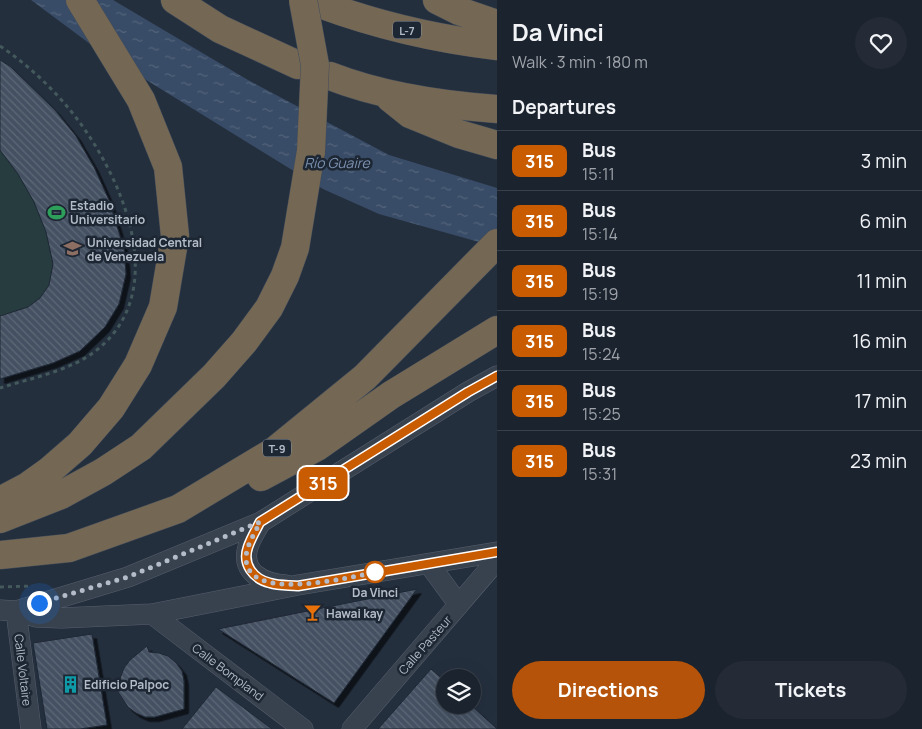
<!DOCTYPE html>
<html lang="en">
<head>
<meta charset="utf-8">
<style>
  :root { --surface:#1b232e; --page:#242b36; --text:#f1f3f6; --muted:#a0a4aa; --line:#39404a; --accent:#b45309 }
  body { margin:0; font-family:Manrope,sans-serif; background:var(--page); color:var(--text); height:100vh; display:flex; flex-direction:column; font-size:19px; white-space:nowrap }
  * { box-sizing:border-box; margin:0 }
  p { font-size:16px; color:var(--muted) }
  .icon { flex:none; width:28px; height:28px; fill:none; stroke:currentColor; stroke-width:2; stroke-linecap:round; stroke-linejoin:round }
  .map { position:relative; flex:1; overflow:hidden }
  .panel { display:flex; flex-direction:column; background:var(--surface); width:425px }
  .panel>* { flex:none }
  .badge { padding:0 10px; border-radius:8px; font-size:18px; line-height:32px }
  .fabs { position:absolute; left:436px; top:669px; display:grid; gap:10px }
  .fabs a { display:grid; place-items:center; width:45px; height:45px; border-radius:50%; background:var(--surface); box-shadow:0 5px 20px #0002,0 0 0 1px var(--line); font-size:25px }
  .you { position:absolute; width:25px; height:25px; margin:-12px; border:4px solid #fff; border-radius:50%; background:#1a73e8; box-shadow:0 0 0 8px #1a73e833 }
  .map>.badge { position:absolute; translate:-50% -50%; box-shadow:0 0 0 2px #fff }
  h2 { padding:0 15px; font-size:19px; line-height:45px }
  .round { display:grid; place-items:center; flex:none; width:52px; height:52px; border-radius:26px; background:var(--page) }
  .headline { display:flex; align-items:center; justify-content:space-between; height:85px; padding:0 15px }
  h1 { font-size:24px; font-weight:700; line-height:38px }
  .button { display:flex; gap:10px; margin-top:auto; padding:10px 15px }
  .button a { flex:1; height:58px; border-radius:30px; background:var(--accent); color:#fff; font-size:20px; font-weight:700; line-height:58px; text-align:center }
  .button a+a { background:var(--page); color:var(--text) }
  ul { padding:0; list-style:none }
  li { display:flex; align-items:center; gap:15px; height:60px; padding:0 15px; border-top:1px solid var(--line) }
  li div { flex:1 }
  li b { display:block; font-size:19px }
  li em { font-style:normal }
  li .badge { min-width:55px; font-weight:700; text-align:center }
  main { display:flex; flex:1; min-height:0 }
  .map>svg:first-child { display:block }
  .grass { fill:#263c3f }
  .water { fill:url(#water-ripples) }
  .building { fill:url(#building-back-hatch); stroke:#1f2835; filter:url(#shadow) }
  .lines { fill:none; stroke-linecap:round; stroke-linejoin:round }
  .minor-casing { stroke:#565f6c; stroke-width:21 }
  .highway-casing { stroke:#434c59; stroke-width:29 }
  .path { stroke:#44595c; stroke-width:3; stroke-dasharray:4 4; stroke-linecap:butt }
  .minor { stroke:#38414e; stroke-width:20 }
  .highway { stroke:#746855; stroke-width:28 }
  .highway-bridge-casing { stroke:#434c59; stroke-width:29; stroke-linecap:butt }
  .highway-bridge { stroke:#746855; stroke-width:28 }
  .line-casing { stroke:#fff; stroke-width:11 }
  .line { stroke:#c95b00; stroke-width:8 }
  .walk { stroke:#b4bcc9; stroke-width:5; stroke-dasharray:0 9 }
  .stop-dot { fill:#fff; stroke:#c95b00; stroke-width:2.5 }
  .labels { text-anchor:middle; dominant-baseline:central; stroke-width:5; stroke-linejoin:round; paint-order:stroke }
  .shield { fill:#1d2633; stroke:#878f9c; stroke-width:1 }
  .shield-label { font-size:11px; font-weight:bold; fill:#b4bcc9 }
  .poi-label { font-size:12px; font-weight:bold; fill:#b4bcc9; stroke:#1d2633; text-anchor:start }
  .stop-label { font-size:12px; font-weight:bold; fill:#b4bcc9; stroke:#1d2633 }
  .street-label { font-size:12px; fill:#b4bcc9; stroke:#1d2633 }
  .water-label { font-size:14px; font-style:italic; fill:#7c92b1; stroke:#1d2633 }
</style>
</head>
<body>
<main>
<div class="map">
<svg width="497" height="729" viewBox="0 0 497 729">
  <defs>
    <pattern id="water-ripples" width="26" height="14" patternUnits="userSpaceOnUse" patternTransform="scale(1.25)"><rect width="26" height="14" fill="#394c67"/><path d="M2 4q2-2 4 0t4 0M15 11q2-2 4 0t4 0" fill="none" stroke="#53647b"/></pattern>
    <pattern id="building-back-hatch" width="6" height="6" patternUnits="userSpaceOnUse" patternTransform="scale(1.25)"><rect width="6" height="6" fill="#455162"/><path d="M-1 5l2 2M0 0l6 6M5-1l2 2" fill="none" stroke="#5d6877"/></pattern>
    <filter id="shadow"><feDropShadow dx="4.5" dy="4.5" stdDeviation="0" flood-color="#0009"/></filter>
  </defs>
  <rect width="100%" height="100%" fill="#242f3e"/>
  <!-- grass -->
  <path class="grass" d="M0,60L11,67L55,110L109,200L124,249L126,274L119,304L105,327L80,351L53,363L0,379Z"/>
  <!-- water -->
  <path class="water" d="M31,0H113L248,80L389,155L497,188V247L379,214L323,189L101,52Z"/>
  <!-- building -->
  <path class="building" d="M0,60L11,67L55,110L76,136L94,167L109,200L124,249L126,274L119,304L105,327L80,351L53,363L0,379V316L28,307L40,298L49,285L53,264L46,232L34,202L18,174L0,150Z
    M417,589L334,703L218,629Z
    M92,634L107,725L80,729H47L33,643Z
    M147,646L149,652L159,653L168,656L176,663L182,671L184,681V709L155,717H145L136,713L128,707L116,689L124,668L130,660Z
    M431,669L445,681V705H471L497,729H378Z
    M216,687L272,729H182Z"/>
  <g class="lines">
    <defs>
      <path id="minor" d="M261,522C256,530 251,538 248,547C240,573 265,584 286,585
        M429,564L459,605
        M0,610L16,611L128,577L261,522L468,392L497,376
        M16,611L36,617L61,618L152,614L298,585L497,552
        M16,611L31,729
        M152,614L303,729
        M352,729L497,560"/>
      <path id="highway" d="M175,0L220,29L298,65
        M437,0L459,11L497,24
        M320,4C377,25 436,39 497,46
        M330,76C381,96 442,105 497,109
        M390,98L410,114L459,134L497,145
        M261,477L317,447L391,395L497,330
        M0,501L28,486L49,471L80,444L111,408L138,365L163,307L175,236L168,167L141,100L80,0
        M0,519L61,495L103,472L141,447L214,376L244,342L269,308L285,276L295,248L311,151
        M0,555L69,548L178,509L273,452L365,377L497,243"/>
    </defs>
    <!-- minor casing -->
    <use href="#minor" class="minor-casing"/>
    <!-- highway casing -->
    <use href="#highway" class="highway-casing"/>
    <!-- path -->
    <path class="path" d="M0,46C24,62 46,82 65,104C117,164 175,286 98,349C73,370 32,378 0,388
      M0,587L32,586"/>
    <!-- minor -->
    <use href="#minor" class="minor"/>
    <!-- highway -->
    <use href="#highway" class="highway"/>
    <defs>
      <path id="highway-bridge" d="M303,0L315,65L311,151"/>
    </defs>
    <!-- highway-bridge casing -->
    <use href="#highway-bridge" class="highway-bridge-casing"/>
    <!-- highway-bridge -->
    <use href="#highway-bridge" class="highway-bridge"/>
  </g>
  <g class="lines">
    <defs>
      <path id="line" d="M497,376L468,392L260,522C256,530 251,538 248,547C242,564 253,579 270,583C279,586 289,585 298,586L497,552"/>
    </defs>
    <!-- line casing -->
    <use href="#line" class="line-casing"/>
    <!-- line -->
    <use href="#line" class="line"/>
    <!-- walk -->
    <path class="walk" d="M39,603L128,577L260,522C255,533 247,544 246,557C245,605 352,576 378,572H375"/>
  </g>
  <!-- icons -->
  <defs>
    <symbol id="stadium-bare" viewBox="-9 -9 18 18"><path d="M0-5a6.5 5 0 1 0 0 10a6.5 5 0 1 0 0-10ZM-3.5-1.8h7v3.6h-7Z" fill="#2e9e5b" stroke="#1d2633" stroke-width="2.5" paint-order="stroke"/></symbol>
    <symbol id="university-bare" viewBox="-9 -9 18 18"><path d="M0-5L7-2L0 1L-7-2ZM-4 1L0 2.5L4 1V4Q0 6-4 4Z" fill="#8d6e63" stroke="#1d2633" stroke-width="2.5" paint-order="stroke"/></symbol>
    <symbol id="bar-bare" viewBox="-9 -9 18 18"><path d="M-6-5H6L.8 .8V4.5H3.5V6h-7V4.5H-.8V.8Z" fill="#e8710a" stroke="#1d2633" stroke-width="2.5" paint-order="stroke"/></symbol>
    <symbol id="building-bare" viewBox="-9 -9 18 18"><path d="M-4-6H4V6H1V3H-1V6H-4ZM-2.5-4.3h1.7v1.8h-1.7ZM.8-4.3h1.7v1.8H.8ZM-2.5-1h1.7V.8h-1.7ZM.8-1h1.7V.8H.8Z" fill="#0f9aa8" stroke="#1d2633" stroke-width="2.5" paint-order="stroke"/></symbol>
  </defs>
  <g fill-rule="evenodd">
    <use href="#stadium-bare" x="44" y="200" width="25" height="25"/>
    <use href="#university-bare" x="60" y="236" width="25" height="25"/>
    <use href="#bar-bare" x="300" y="600" width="25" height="25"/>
    <use href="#building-bare" x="58" y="672" width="25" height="25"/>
  </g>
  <!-- markers -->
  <circle class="stop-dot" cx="375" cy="572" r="10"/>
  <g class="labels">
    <!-- shield labels -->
    <g class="shield">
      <rect x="393" y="21.5" width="28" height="17" rx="4"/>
      <rect x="263" y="439.5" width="28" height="17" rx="4"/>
    </g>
    <g class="shield-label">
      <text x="407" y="30">L-7</text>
      <text x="277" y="448">T-9</text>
    </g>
    <!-- poi labels -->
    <g class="poi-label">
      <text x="70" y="205">Estadio<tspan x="70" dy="14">Universitario</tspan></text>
      <text x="87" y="242">Universidad Central<tspan x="87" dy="14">de Venezuela</tspan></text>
      <text x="326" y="613">Hawai kay</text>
      <text x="84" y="684">Edificio Palpoc</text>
    </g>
    <!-- stop labels -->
    <g class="stop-label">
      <text x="375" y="592">Da Vinci</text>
    </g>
    <!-- street labels -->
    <g class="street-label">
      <text transform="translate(425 645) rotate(-49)">Calle Pasteur</text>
      <text transform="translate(23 670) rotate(83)">Calle Voltaire</text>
      <text transform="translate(228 672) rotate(37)">Calle Bompland</text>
    </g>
    <!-- water labels -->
    <g class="water-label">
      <text x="337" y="162">Río Guaire</text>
    </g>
  </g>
</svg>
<div class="fabs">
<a><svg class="icon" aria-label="layers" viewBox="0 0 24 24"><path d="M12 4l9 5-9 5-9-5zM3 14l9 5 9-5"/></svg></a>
</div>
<div class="you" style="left:39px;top:603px"></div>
<b class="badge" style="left:323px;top:483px;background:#c95b00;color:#fff">315</b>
</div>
<section class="panel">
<div class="headline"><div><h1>Da Vinci</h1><p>Walk · 3 min · 180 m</p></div><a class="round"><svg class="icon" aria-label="heart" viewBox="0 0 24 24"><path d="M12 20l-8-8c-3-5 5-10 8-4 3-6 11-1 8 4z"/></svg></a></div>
<h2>Departures</h2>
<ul>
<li><span class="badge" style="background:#c95b00;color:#fff">315</span><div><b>Bus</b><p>15:11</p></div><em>3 min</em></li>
<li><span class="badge" style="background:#c95b00;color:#fff">315</span><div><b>Bus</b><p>15:14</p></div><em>6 min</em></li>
<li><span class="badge" style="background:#c95b00;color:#fff">315</span><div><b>Bus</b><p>15:19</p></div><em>11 min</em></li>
<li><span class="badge" style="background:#c95b00;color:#fff">315</span><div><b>Bus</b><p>15:24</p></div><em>16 min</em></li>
<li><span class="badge" style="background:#c95b00;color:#fff">315</span><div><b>Bus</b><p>15:25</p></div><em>17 min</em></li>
<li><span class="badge" style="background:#c95b00;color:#fff">315</span><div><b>Bus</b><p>15:31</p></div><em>23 min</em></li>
</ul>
<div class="button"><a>Directions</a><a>Tickets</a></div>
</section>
</main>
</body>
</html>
